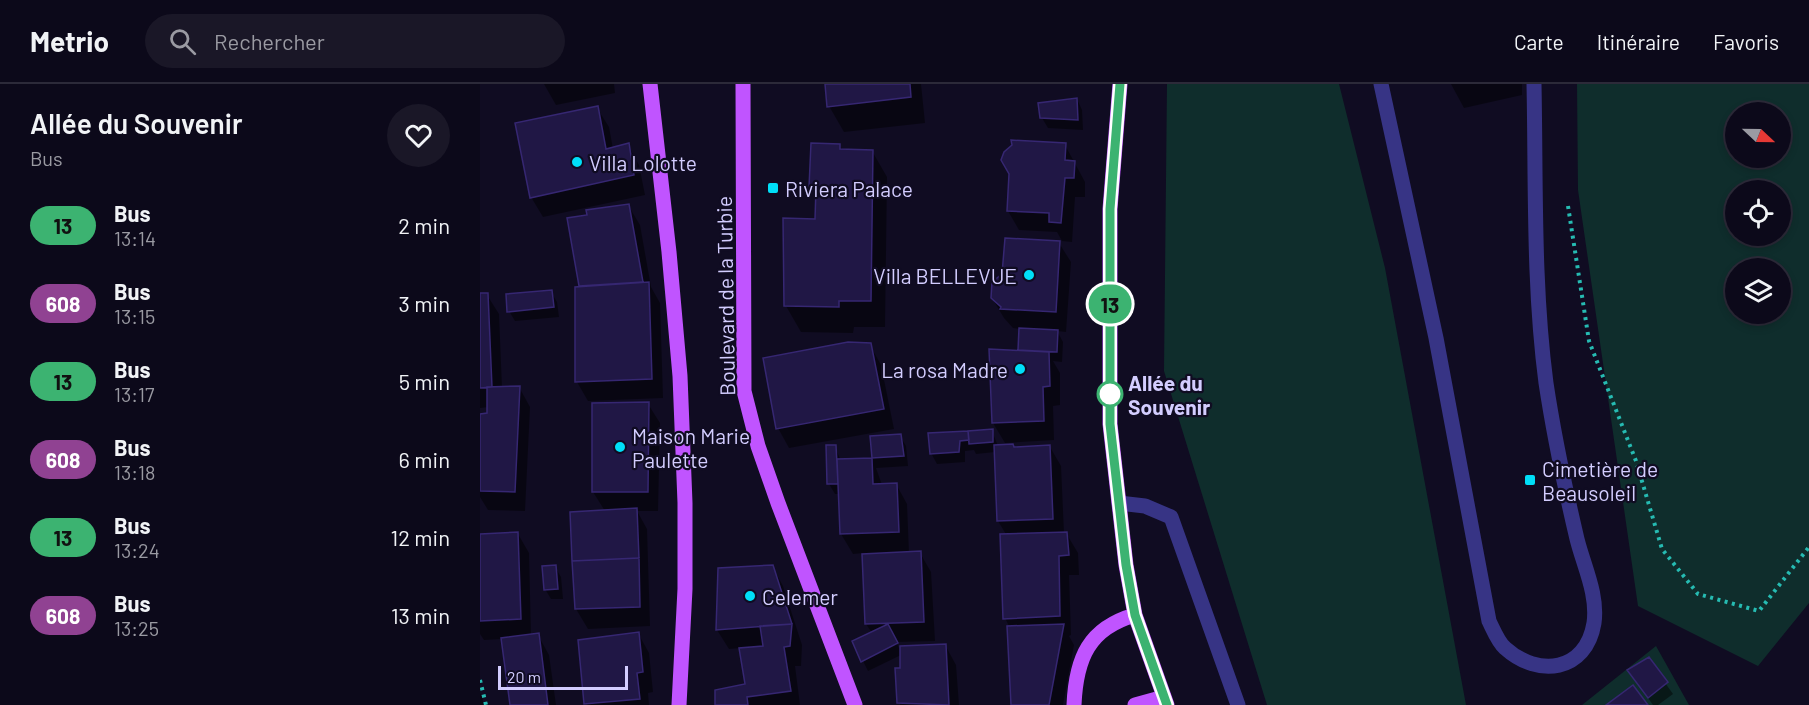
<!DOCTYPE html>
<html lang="fr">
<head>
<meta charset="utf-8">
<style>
  :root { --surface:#0c091a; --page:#1a1727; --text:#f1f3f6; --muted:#9a9aa2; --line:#2c2a39 }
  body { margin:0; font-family:Barlow,sans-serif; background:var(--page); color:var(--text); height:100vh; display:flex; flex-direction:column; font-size:22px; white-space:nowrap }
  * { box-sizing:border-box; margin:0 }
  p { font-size:20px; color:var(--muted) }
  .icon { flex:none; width:33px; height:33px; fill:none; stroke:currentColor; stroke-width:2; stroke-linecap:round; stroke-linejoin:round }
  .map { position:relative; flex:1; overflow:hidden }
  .side { display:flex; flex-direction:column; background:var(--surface); width:480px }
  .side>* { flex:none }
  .badge { padding:0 12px; border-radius:20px; font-size:21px; line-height:39px }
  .needle { width:39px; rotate:112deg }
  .controls { position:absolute; left:1245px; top:18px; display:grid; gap:12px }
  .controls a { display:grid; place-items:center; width:66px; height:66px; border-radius:50%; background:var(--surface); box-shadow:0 3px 9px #0003,0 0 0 2px var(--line); font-size:30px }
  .scale { position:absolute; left:18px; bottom:15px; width:130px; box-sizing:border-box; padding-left:6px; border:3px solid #d3cdff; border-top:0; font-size:16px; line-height:21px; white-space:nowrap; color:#d3cdff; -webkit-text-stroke:4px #100c22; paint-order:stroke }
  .map>.badge { position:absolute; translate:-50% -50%; box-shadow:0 0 0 3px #fff }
  .round { display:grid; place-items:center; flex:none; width:63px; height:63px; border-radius:32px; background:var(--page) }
  .overview { display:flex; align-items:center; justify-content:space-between; height:102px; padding:0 30px }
  h1 { font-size:28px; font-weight:600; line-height:45px }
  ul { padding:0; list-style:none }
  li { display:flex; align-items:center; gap:18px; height:78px; padding:0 30px }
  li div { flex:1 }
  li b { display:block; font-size:22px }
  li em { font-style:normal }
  li .badge { min-width:66px; font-weight:700; text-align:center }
  header { display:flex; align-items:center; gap:36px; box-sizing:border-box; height:84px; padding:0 30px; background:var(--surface); border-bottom:2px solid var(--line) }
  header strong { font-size:28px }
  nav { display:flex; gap:33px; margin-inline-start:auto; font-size:21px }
  .search { width:420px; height:54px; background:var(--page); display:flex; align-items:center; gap:15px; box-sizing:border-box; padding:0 21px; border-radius:33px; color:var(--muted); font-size:22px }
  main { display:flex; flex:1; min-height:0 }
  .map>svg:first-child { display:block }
  .green { fill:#0f2d2c; fill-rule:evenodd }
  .shadow { fill:#0007 }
  .building { fill:#201745; stroke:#362772; stroke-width:1.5 }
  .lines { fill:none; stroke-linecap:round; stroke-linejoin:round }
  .path { stroke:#26bbb2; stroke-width:4; stroke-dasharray:3 4.5; stroke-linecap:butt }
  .minor { stroke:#373485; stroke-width:15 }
  .major { stroke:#c054ff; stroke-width:15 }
  .line-casing { stroke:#fff; stroke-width:14 }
  .line { stroke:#3cb371; stroke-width:9 }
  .poi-dot { fill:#00dff8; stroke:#100c22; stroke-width:2 }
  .stop-dot { fill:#fff; stroke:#3cb371; stroke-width:3 }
  .labels { text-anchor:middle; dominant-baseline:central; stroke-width:4.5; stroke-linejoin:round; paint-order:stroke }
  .poi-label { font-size:21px; fill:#d3cdff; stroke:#100c22; text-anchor:start }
  .street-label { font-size:21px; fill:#d3cdff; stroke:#100c22 }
  .stop-label { font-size:21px; font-weight:bold; fill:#d3cdff; stroke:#100c22; text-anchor:start }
</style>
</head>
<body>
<header>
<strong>Metrio</strong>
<div class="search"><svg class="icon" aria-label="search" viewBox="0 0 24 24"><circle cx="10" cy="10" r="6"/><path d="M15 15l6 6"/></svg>Rechercher</div>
<nav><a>Carte</a><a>Itinéraire</a><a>Favoris</a></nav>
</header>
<main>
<section class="side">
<div class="overview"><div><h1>Allée du Souvenir</h1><p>Bus</p></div><a class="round"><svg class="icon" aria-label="heart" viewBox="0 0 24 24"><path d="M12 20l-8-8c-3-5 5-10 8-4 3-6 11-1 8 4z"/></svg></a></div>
<ul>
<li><span class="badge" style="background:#3cb371;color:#111">13</span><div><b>Bus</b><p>13:14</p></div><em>2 min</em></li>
<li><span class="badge" style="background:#904292;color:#fff">608</span><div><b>Bus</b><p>13:15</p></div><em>3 min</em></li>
<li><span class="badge" style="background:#3cb371;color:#111">13</span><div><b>Bus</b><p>13:17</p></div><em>5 min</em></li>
<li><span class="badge" style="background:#904292;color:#fff">608</span><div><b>Bus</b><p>13:18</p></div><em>6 min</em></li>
<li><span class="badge" style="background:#3cb371;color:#111">13</span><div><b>Bus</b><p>13:24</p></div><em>12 min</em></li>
<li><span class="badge" style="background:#904292;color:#fff">608</span><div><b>Bus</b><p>13:25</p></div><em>13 min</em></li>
</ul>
</section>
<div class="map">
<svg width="1329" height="621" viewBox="0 0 1329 621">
  <rect width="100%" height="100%" fill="#100c22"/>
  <!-- green -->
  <path class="green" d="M687,0H859L905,184L986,621H787L684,287Z
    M1097,0H1329V519L1278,582L1158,522L1098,106ZM1256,28H1300V74H1256ZM1256,106H1300V152H1256ZM1256,184H1300V230H1256Z
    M1176,562L1209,621H1102Z"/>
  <!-- shadow -->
  <path class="shadow" d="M64,0H134L135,9L76,21Z
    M346,0H441L445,39L364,48L349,22Z
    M971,0H1042V11L984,24Z
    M597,15L602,26L603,46L568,44L562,34Z
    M117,24L129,43L133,65L148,61L159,81L165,111L63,133L51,113Z
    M532,58L585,61L605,98V113H595L592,158L582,157L577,148L539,146L528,127Z
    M360,61L362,66L392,67L407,93L405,243H374L373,249L321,248L306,222L336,136L337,115L330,103Z
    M148,121L160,141L171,203L180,219L183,314L108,317L97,298L100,203L89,135Z
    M579,159L591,178L586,248L577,247L583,258L582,278L573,277L580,289V321L573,322L574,356L525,359L513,339L511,266L541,268L540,245L533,244L524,234L512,214L511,206L513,199Z
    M71,208L77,218L79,233L35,237L29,227Z
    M0,211H7L19,230L22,304L39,303L50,323L45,427L8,426L0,413V331L9,330V323L0,324Z
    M390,261L401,281L414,345L309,364L298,344Z
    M168,320L180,339L178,427H157L167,445L170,542L108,545L96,525L92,429L125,427L113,408Z
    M512,347L518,362L534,364L570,363L581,382L584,449H586L598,469L599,491H589L591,551L589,552L594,561L583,621H532L530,544L525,534L527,452L518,437L515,368L496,370L494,366L485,367V378L457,380L451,369L450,350Z
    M420,352L426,362L428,382L396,384L402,401L416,400L427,420L429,469H440L451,488L455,557L416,558L419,564L465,561L476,581L479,621H420L421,571L388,587L383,577L392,549L386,540L383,469L373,470L361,450L360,410H355L349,400L355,363L361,377L393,375L392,353Z
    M38,450L49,469L51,552L58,551L69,571L76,621H32L23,555L4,556L0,550V451Z
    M292,482L303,502L322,561L321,582H315L320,621H237L267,601L261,564L249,565L237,546Z
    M75,483L81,493L83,515H71L65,505Z
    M158,549L169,569L173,608L168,609L169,621H107Z
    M1168,575L1193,610L1178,621H1173L1149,587Z
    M0,609L2,613L4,621H0Z"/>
  <!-- building -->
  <path class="building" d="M345,0H430L431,13L347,23Z
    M597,14L598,36L560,34L558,19Z
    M118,22L126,65L149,59L154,91L50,114L35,39Z
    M531,56L586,59L585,76L595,77L594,94H585L581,139L569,138V129L527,127L529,90L521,76L524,68L532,61Z
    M331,59L360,60V65L393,66L391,217H359V223L304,222L303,134L335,135L336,104L329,103Z
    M149,120L163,198L99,202L87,134L107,131L106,126Z
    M525,154L580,157L576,228L520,225L521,223L511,214L512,198L522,190Z
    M169,198L172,295L95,298V203Z
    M72,206L74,223L27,228L26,210Z
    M0,209H8L12,303L0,304Z
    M539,244L578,246L577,268L538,266Z
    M368,258L391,259L404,325L296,345L283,274Z
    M509,265L569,268L570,302L563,303L564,337L512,339Z
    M40,302L35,408L0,407V330L7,329V303Z
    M169,318L168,408H112V319Z
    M513,345V358L489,360L488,347Z
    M488,347L489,356L480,357L479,368L450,370L448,349Z
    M421,350L424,372L392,374L390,352Z
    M533,360L534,363L570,361L573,435L517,437L514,361Z
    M346,361H356L358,400H347Z
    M392,374L393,400L417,399L419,448L360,450L357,375Z
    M157,424L159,474L92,477L90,428Z
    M38,448L41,535L0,537V450Z
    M587,448L589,471L579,472L580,532L523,535L520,450Z
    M441,467L444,538L385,540L382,470Z
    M159,474L160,523L95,525L92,477Z
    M76,481L78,505L64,506L62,482Z
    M293,481L312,540L236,546L238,484Z
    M312,540L310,562L304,563L311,607L267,613L268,621H235V606L265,600L259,564L283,562L280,542Z
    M408,540L418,559L381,578L372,557Z
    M584,540L569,621H531L527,542Z
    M159,548L163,588L157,589L160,615L104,620L98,556Z
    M59,549L68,621H30L21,554Z
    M466,560L469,621L417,619L415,584H420V562Z
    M1169,573L1188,598L1168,614L1147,586Z
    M1153,601L1168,621H1126Z"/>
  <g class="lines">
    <!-- path -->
    <path class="path" d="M1088,122L1109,257L1156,377L1182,465L1218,510L1279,527L1329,463
      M0,596L6,621"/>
    <!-- minor -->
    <path class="minor" d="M901,0L956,254L1009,537C1013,545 1018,558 1025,564C1058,594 1106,588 1114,539C1118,510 1104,483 1097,455C1085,404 1074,352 1066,299C1053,200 1056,100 1054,0
      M639,419L665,422L691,433L758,621"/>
    <!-- major -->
    <path class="major" d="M170,0L189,168L200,292L205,419V505L199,621
      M263,0L264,307L278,362L298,419L375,621
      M640,0L630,125V340L646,481L655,531L687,621
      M594,621C596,574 609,544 655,531
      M655,621L684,613"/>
  </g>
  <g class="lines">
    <defs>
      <path id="line" d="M640,0L630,125V340L646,481L655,531L687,621"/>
    </defs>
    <!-- line casing -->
    <use href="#line" class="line-casing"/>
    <!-- line -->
    <use href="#line" class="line"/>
  </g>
  <!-- markers -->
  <g class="poi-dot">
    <circle cx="97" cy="78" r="6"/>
    <rect x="287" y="98" width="12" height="12" rx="3"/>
    <circle cx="549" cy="191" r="6"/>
    <circle cx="540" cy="285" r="6"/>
    <circle cx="140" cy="363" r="6"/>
    <rect x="1044" y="390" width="12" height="12" rx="3"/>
    <circle cx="270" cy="512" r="6"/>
  </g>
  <circle class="stop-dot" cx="630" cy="310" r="12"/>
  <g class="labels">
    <!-- poi labels -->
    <g class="poi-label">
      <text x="109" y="78">Villa Lolotte</text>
      <text x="305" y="104">Riviera Palace</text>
      <text x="537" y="191" text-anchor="end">Villa BELLEVUE</text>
      <text x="528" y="285" text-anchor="end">La rosa Madre</text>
      <text x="152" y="351">Maison Marie<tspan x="152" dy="24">Paulette</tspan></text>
      <text x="1062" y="384">Cimetière de<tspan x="1062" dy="24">Beausoleil</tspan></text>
      <text x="282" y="512">Celemer</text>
    </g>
    <!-- street labels -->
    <g class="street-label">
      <text transform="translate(245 212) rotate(-91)">Boulevard de la Turbie</text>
    </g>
    <!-- stop labels -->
    <g class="stop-label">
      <text x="648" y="298">Allée du<tspan x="648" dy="24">Souvenir</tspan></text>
    </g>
  </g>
</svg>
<div class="controls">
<a><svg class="needle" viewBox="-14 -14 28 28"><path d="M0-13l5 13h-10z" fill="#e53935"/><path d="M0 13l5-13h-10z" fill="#9a9aa2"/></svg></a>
<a><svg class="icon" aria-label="locate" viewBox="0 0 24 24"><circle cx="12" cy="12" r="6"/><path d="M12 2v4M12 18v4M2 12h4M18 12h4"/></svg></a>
<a><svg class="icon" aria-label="layers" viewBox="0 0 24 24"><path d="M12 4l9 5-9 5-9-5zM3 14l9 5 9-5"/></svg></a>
</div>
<div class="scale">20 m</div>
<b class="badge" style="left:630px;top:220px;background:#3cb371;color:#111">13</b>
</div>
</main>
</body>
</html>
